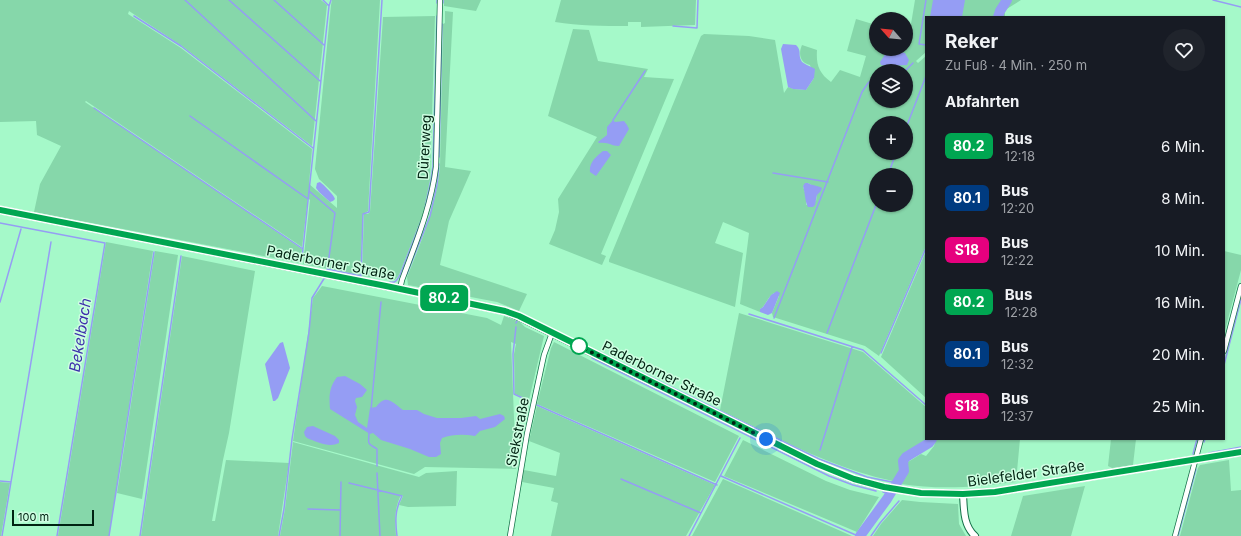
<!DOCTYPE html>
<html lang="de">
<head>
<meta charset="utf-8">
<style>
  :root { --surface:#171b24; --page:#20242c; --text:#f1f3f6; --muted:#9ea1a6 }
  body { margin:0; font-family:Inter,sans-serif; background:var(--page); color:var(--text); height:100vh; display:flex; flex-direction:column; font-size:15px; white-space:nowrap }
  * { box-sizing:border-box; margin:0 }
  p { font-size:13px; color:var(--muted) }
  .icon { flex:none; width:22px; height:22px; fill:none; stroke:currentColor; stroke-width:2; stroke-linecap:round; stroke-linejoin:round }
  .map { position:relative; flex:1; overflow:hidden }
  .side { position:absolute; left:925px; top:16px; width:300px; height:424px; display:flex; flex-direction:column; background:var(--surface); border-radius:0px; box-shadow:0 1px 3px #0004 }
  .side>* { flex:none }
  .badge { padding:0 8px; border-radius:6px; font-size:14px; line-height:26px }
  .needle { width:26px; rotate:297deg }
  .buttons { position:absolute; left:869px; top:12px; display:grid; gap:8px }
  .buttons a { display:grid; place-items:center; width:44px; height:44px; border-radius:50%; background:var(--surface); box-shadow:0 1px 3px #0004; font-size:20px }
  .scale { position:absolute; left:12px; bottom:10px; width:82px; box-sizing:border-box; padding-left:4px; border:2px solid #002312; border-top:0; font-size:11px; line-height:14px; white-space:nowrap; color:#002312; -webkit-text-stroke:3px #cdfee1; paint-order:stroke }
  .you { position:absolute; width:20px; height:20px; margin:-10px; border:3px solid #fff; border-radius:50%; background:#1a73e8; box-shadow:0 0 0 6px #1a73e833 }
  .map>.badge { position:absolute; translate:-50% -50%; box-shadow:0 0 0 2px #fff }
  h2 { padding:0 20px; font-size:15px; line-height:36px }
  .round { display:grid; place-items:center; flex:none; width:42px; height:42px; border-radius:21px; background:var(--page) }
  .overview { display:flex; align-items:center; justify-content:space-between; height:68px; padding:0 20px }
  h1 { font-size:19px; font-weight:700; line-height:30px }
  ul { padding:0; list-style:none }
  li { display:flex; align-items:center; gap:12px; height:52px; padding:0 20px }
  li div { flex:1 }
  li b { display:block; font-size:15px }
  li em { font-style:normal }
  li .badge { min-width:44px; font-weight:700; text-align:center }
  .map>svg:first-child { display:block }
  .green { fill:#86d7aa; fill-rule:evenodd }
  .water { fill:#959df4 }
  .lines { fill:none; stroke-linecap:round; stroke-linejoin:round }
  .stream { stroke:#959df4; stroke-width:1.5 }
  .river { stroke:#959df4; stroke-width:10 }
  .minor-casing { stroke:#157149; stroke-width:6 }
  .tertiary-casing { stroke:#157149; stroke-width:8 }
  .secondary-casing { stroke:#157149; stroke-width:8 }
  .minor { stroke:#fff; stroke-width:4.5 }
  .tertiary { stroke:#fff; stroke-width:6 }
  .secondary { stroke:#fff; stroke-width:7 }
  .line-casing { stroke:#fff; stroke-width:9 }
  .line { stroke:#00a651; stroke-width:6 }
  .walk { stroke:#002312; stroke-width:4; stroke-dasharray:0 7.2 }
  .stop-dot { fill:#fff; stroke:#00a651; stroke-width:2 }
  .labels { text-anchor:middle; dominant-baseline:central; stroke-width:3; stroke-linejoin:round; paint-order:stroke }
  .street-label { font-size:14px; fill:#002312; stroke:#cdfee1 }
  .water-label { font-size:15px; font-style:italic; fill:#3c2fab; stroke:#cdfee1 }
</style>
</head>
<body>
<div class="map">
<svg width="1241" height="536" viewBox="0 0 1241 536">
  <rect width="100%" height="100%" fill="#a5f9c9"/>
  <!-- green -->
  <path class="green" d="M0,0H321L327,5L312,146L182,46L129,11L128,14L181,48L312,149L309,184L337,208V196L319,179L315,169L331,5L332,0H380L368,211L363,214L360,275L303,264L310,200L308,198L302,247L86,101L85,102L302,249L300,263L34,212L40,184L61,146L37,135L36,121L0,122Z
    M444,0H481L476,11L444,6Z
    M561,0H696L695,25L641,27V22H628V26C603,26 579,26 555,22Z
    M915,0H1021L1005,10V17H926V52L916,61L918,63L926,56V246L879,356L865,346L773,317L772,313L779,296L774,293C767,297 766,306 760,309V312L740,304L749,233L723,222L715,243L743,253L735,307L609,262V260L701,36L704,34L749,36L775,40L784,93L788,87L794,89L806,90L814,78L810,65C800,63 798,54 802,45L817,50C816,65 819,73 831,82L840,70L860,77L866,56L847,51L856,19L876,25V49H906V35L909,36ZM876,71H906V101H876ZM876,123H906V153H876ZM876,175H906V205H876ZM808,183L815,187L817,195L816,201L806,205V196L803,186Z
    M445,11L453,12L445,167L471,171L449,221L440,265L527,294L519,311L497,302L408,285L407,277C422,240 436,207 440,167L443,24L445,23Z
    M435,16L430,180L423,214L399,275L395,280H392L362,276L364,214H368L370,212L383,17Z
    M573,29L589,30L598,61L648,69L644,77L674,79L601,254L606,256L602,265L549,244L555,230L559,212L558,199L597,137L548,116Z
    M106,242L153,251L109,536H58Z
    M155,251L178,255L142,499L117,493Z
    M926,251V398L881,357Z
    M1224,251L1241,255V270L1224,334Z
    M182,256L255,271L229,433L223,460L212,521H215L226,460L289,463L278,536H141Z
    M322,286L487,318L501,325L504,316L520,322L525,327L544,336L529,400L515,394L514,354L516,344L511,342L516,469L425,467L414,474L293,441L313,298Z
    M739,313L863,352L926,407L927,439L904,455L901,460L900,469L893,481C831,468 776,437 720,410Z
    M554,342L739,436L715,482L537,404L551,348Z
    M537,406L715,485L686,536H551L558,503L551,501L554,488L522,482L524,470L556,476L560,453L529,441Z
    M936,439H1020L1016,482C976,487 941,490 901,484L907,475L908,462L921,454L926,456L934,446Z
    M1111,439H1136L1133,465L1112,468L1108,466Z
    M743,440L826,481L850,490L879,497L857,532L724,476Z
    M293,442L419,477L426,473L457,471L456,506L408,507L399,505L403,496L401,495C394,509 395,521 396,536H280L285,509Z
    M1229,460L1231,491L1241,490V536H1180L1198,468L1200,465Z
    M723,479L852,536H692Z
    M0,482L10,483L1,536H0Z
    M1085,486L1071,536H1011L1023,496Z
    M902,500L920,502L958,504L959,524L966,536H873L881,524Z"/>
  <!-- water -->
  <path class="water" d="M933,0H965L962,17H930Z
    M783,44L796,45C802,51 798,54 801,60C802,64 811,66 815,69L814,78L806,90L793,89L788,87L781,49Z
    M892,50L905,53L909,60L907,65L888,66L881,65L880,62L886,53Z
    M613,120L615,122L624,121L627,125L629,129L619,146C610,146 610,142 599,143L598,142L607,135V127Z
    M603,151H607L611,155L596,176L590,172C589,162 596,157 603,151Z
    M320,182C324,185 334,195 335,199L333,201L330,202L319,192L316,188L317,183Z
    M805,183H808C813,186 817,185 822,188L821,191L817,195L815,205L813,207H808C805,202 805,192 803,186Z
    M777,291L780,293L772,313L768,315L760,312V309L763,307L771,295Z
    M283,342L290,368L278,398L275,401H273L265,364L280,343Z
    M345,376L360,384L367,390L362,397L356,398L355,401L357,407L355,415L358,422L367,428L370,408L376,407C386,393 392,402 403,410H417L424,414L437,418H461L476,416L480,419L500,414L504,416L505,419L495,427L480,431L475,436C464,434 453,434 442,438L440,443L441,454L436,457H429L410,449L381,440L373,433L370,434L330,409C329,396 329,388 337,377Z
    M313,426L335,436L339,440V443C329,448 317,442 307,438L305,436L304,432L307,427Z"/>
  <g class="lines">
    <!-- stream -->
    <path class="stream" d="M185,0L316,121
      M229,0L320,81
      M274,0L324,45
      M323,0L329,6
      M926,0L919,44L926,45
      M1213,0L1241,7
      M437,3V0
      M443,3V0
      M134,16L181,46L313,148
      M673,26L697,28L698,0
      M897,71L906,70L913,63
      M94,108L303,249
      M190,116L308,199
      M613,120L645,71
      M906,128L926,76
      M439,157L442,24
      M773,173L828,182
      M888,175L896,153
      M425,208L431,180L433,166L437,16
      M0,223L105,243L57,536
      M302,258L309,191
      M327,269L361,276L363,214L369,212L382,0
      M327,272L335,213L309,191L329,6L331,0
      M407,274L430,216L437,185L439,164
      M390,282C396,283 397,280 400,275L421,221
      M0,302L21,229
      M749,314L863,350L926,405
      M774,318L862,92L868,83L876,76
      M516,323L517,321
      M516,327L513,354L514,394L529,401
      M827,333L876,205
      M597,351L819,459L867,477L897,483
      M881,353L926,248
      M592,358L829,476L853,485L876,491
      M1224,365L1241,299
      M537,405L717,485
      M371,410L381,302
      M369,433C368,446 368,443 377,449V466
      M1204,442L1205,439
      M820,450L852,347
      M1209,453L1241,447
      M1193,454L1197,439
      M377,473L380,536
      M721,476L858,536
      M621,479L701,513
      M0,481L11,482L2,536
      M11,482L51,242
      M349,483L402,496C395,509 395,521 397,536
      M883,492L890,494
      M308,509L340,510
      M109,536L154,252
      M140,536L181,256
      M279,536L284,509L292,439L309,332L312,298L325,277
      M340,536L341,482
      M689,536L740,438
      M871,536L880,523L899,501
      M1178,536L1196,469"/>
    <!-- river -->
    <path class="river" d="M998,17L1000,11L1007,0
      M860,536L887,499L904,471L903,461L906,457L929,443L932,439"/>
    <defs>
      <path id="minor" d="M400,289L402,280C416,242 431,207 436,167L440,0
        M1224,351L1241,286
        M510,536L527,434L544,355L552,333
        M1175,536L1201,439"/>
      <path id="tertiary" d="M963,494C964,509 963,525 975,536"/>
      <path id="secondary" d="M0,210L400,289L505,311L519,317L817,464L853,479L884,487L921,493L963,494L995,492L1241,452"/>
    </defs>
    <!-- minor casing -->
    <use href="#minor" class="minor-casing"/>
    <!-- tertiary casing -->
    <use href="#tertiary" class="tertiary-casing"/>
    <!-- secondary casing -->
    <use href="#secondary" class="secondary-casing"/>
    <!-- minor -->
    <use href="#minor" class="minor"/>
    <!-- tertiary -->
    <use href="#tertiary" class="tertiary"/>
    <!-- secondary -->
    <use href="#secondary" class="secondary"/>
  </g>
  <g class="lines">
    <defs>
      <path id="line" d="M0,210L386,286L505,311L519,316L817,464L854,479L884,487L921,493L963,494L995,492L1241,452"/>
    </defs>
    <!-- line casing -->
    <use href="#line" class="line-casing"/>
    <!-- line -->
    <use href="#line" class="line"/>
    <!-- walk -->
    <path class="walk" d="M579,346L766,439"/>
  </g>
  <!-- markers -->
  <circle class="stop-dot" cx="579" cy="346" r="8"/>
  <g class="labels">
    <!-- street labels -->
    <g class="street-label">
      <text transform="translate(424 147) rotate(-87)">Dürerweg</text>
      <text transform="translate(331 262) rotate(11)">Paderborner Straße</text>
      <text transform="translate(662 373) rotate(26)">Paderborner Straße</text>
      <text transform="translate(517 432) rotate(-79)">Siekstraße</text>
      <text transform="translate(1026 473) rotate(-8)">Bielefelder Straße</text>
    </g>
    <!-- water labels -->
    <g class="water-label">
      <text transform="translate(80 335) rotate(-81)">Bekelbach</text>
    </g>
  </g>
</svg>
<div class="buttons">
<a><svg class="needle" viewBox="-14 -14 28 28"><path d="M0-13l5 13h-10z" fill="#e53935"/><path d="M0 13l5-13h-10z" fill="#9ea1a6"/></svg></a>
<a><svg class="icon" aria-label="layers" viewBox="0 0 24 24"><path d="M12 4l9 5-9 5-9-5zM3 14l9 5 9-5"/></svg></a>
<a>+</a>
<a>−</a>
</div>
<div class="scale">100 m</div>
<div class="you" style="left:766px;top:439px"></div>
<b class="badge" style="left:444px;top:298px;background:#00a651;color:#fff">80.2</b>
<section class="side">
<div class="overview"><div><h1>Reker</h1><p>Zu Fuß · 4 Min. · 250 m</p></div><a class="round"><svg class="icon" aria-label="heart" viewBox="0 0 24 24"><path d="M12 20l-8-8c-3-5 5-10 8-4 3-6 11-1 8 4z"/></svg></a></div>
<h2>Abfahrten</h2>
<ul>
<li><span class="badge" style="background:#00a651;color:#fff">80.2</span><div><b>Bus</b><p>12:18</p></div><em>6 Min.</em></li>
<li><span class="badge" style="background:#003b80;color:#fff">80.1</span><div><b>Bus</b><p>12:20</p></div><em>8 Min.</em></li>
<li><span class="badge" style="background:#e6007e;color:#fff">S18</span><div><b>Bus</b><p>12:22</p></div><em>10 Min.</em></li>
<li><span class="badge" style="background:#00a651;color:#fff">80.2</span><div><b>Bus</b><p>12:28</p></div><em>16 Min.</em></li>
<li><span class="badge" style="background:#003b80;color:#fff">80.1</span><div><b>Bus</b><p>12:32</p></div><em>20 Min.</em></li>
<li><span class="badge" style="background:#e6007e;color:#fff">S18</span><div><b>Bus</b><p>12:37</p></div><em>25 Min.</em></li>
</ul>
</section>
</div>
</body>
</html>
